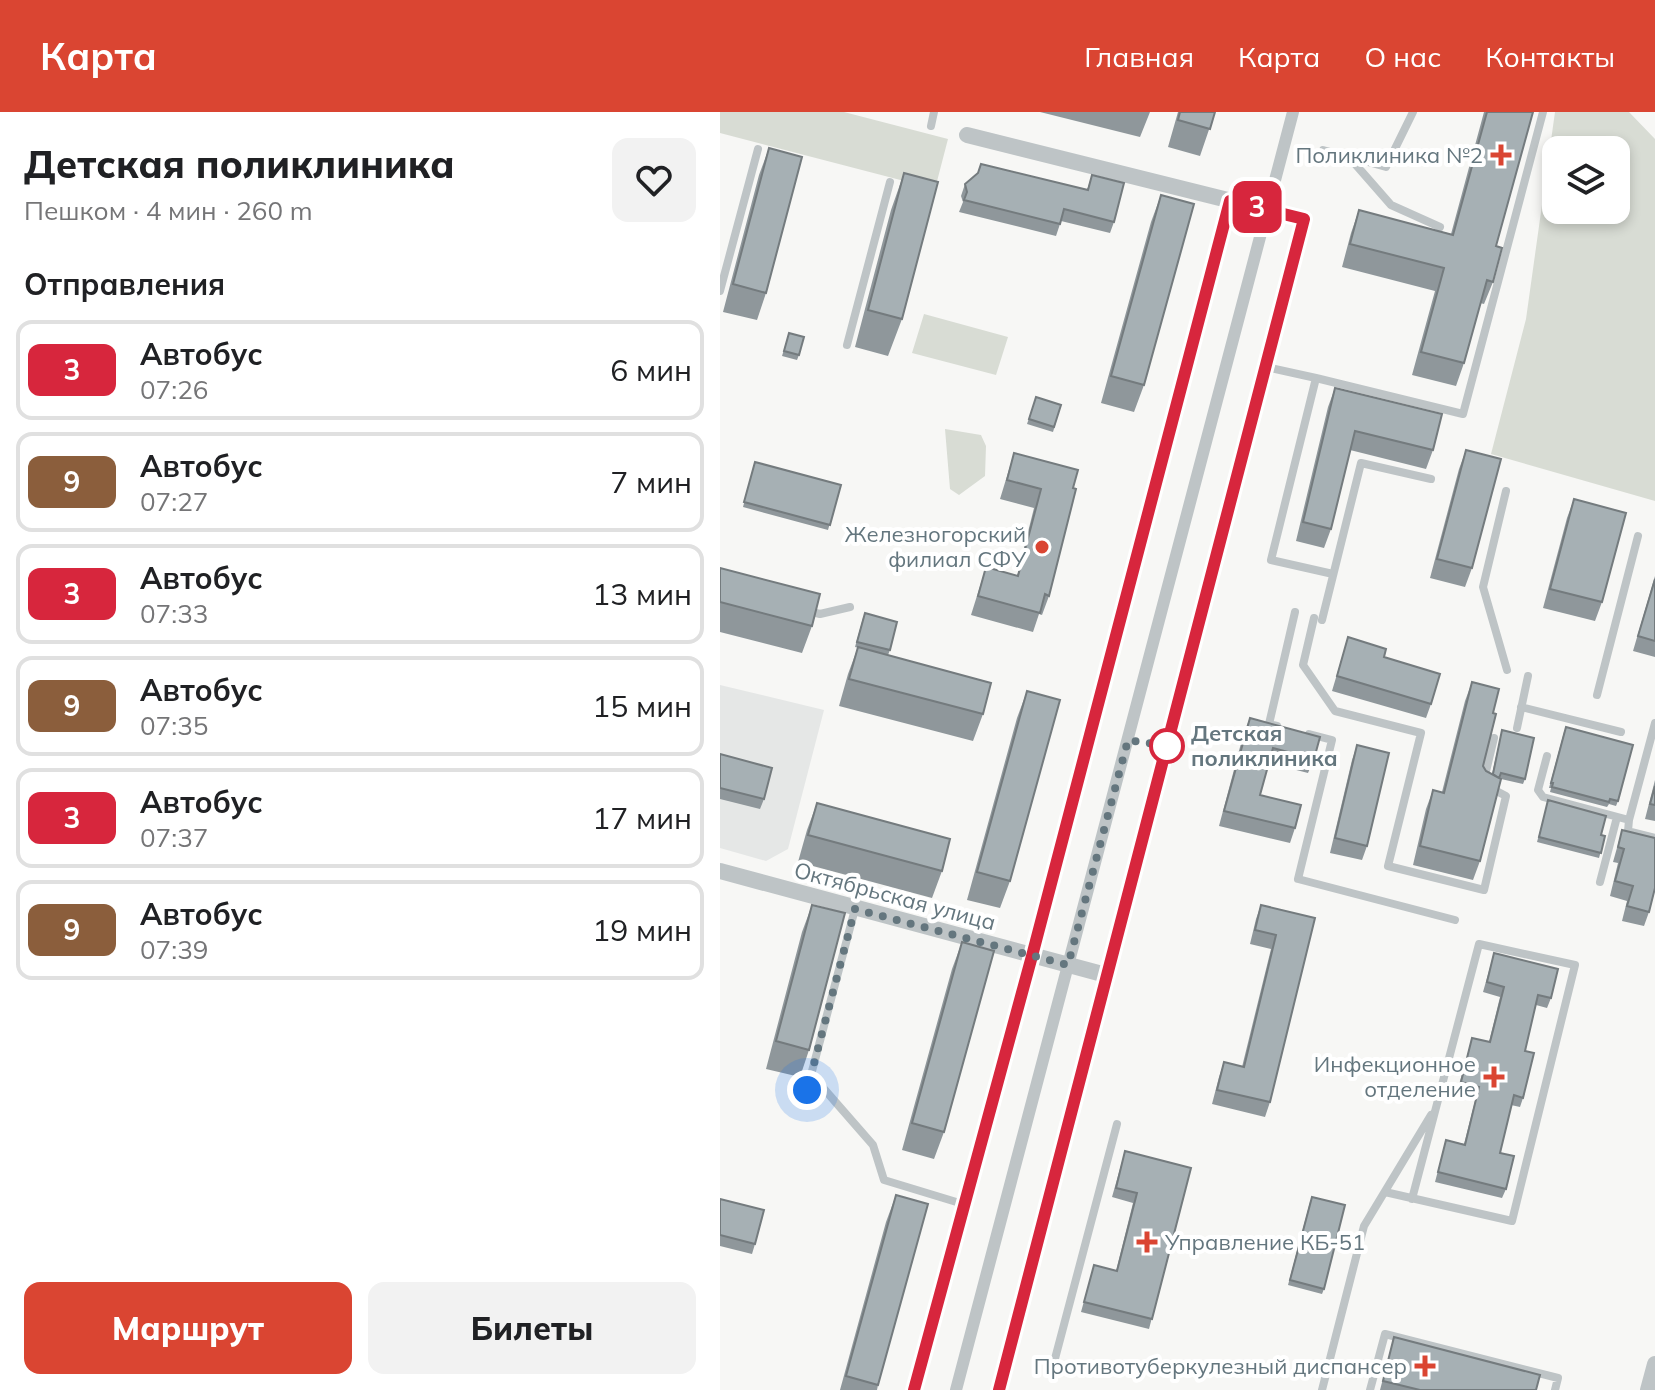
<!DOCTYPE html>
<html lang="ru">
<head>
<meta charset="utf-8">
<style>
  :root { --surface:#fff; --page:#f2f2f2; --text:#202124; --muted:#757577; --line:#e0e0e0; --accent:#da4532 }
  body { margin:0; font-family:Mulish,sans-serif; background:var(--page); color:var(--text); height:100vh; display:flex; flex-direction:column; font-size:30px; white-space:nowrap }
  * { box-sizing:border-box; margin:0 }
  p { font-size:26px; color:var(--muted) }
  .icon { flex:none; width:44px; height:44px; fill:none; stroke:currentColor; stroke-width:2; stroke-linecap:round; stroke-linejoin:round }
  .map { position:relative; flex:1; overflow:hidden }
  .drawer { display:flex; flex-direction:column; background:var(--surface); width:720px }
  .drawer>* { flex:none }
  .badge { padding:0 16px; border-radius:12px; font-size:28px; line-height:52px }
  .buttons { position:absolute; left:822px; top:24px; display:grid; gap:16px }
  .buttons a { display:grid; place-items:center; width:88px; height:88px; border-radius:16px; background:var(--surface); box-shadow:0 4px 12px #0003; font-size:40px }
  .you { position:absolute; width:40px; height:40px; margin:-20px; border:6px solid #fff; border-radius:50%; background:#1a73e8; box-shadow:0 0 0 12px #1a73e833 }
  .map>.badge { position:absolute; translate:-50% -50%; box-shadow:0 0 0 4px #fff }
  h2 { padding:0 24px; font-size:30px; line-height:72px }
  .round { display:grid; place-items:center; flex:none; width:84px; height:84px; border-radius:16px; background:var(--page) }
  .summary { display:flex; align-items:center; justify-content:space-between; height:136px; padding:0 24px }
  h1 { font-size:38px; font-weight:800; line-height:60px }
  .primary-button { display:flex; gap:16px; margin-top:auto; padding:16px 24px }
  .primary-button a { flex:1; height:92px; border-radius:16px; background:var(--accent); color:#fff; font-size:32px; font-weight:800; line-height:92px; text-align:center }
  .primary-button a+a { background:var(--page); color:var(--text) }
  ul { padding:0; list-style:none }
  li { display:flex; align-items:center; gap:24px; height:100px; margin:0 16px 12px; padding:0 8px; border:4px solid var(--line); border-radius:16px }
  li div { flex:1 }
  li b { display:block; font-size:30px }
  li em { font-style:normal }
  li .badge { min-width:88px; font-weight:700; text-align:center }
  header { display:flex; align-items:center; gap:48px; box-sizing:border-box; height:112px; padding:0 40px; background:var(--accent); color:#fff }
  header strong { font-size:38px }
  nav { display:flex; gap:44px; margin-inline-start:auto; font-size:28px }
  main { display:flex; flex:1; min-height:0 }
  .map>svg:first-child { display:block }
  .built { fill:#e5e7e6 }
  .green { fill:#d8dcd4; fill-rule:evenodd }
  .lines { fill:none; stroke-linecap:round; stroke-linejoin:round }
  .service { stroke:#bec4c6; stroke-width:8 }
  .pedestrian { stroke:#bec4c6; stroke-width:12 }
  .minor { stroke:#bec4c6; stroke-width:16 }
  .wall { fill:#8f979b }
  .building { fill:#a6b0b4; stroke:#747b7e; stroke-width:2 }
  .line-casing { stroke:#fff; stroke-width:18 }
  .line { stroke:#d7263d; stroke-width:12 }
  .walk { stroke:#64767e; stroke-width:8; stroke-dasharray:0 14.4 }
  .poi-dot { fill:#da4532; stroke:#fff; stroke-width:3 }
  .stop-dot { fill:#fff; stroke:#d7263d; stroke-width:4 }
  .labels { text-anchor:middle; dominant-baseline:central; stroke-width:8; stroke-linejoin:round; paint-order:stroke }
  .poi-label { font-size:22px; fill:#64767e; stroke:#fff; text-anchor:end }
  .stop-label { font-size:22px; font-weight:bold; fill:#64767e; stroke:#fff; text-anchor:start }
  .street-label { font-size:22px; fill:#64767e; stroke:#fff }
</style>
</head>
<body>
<header>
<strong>Карта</strong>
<nav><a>Главная</a><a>Карта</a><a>О нас</a><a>Контакты</a></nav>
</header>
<main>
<section class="drawer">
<div class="summary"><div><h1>Детская поликлиника</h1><p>Пешком · 4 мин · 260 m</p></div><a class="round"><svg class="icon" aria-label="heart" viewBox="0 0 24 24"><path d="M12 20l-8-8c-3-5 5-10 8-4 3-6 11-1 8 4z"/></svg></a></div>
<h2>Отправления</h2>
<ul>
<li><span class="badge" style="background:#d7263d;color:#fff">3</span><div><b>Автобус</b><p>07:26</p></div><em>6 мин</em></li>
<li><span class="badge" style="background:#8b5e3c;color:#fff">9</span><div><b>Автобус</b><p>07:27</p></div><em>7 мин</em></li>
<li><span class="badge" style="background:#d7263d;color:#fff">3</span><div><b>Автобус</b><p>07:33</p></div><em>13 мин</em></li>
<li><span class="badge" style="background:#8b5e3c;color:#fff">9</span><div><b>Автобус</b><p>07:35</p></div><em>15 мин</em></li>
<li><span class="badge" style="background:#d7263d;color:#fff">3</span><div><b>Автобус</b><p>07:37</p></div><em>17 мин</em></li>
<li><span class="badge" style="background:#8b5e3c;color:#fff">9</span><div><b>Автобус</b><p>07:39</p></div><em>19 мин</em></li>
</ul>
<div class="primary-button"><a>Маршрут</a><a>Билеты</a></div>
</section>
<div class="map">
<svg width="935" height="1278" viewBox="0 0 935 1278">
  <rect width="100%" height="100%" fill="#f7f7f5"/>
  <!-- built -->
  <path class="built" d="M0,573L104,598L68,737L46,749L0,736Z"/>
  <!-- green -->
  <path class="green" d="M0,0H124L228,27L215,77L0,21Z
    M835,0H909L935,27V389L771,342L806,207ZM836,38H896V98H836Z
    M204,202L288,225L276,263L192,241Z
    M225,317L261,323L266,334L265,364L239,383L230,377Z"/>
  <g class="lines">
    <!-- service -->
    <path class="service" d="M211,14L214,0
      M603,38L629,45L671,93L720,115
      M630,45L666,55L693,0
      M0,179L38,37
      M127,233L170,70
      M546,255L596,266L551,448L613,462
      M596,266L743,302L823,0
      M786,379L763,475L787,558
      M88,499L100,502L130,495
      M594,506L583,553L615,599L701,621L668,754L764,778L786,684L763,672L774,626
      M602,508L641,351L711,367
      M877,583L918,424
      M801,595L901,620
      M557,614L549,612L575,500
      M797,616L808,564
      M589,622L612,628L578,767L735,808
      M827,644L818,678L823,685L909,708L935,611
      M909,708L908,719L935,726
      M880,770L897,705
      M91,962L153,1033L164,1068L243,1092
      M87,978L135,797
      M665,1080L792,1109L855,853L759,832L692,1087
      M332,1258L397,1012
      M602,1278L644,1114L711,1003
      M650,1278L665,1222L838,1266L835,1278"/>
    <!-- pedestrian -->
    <path class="pedestrian" d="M236,1278L573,0"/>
    <!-- minor -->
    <path class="minor" d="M247,23L584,107
      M0,759L386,863
      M928,1278L935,1252"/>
  </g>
  <!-- wall -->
  <path class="wall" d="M320,0H430L420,25Z
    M458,0H495L480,44L448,35Z
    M764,0H813L776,134L773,170L764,192L760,191L744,251L736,274L692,263L715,179L622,155L631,121L639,98L731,122Z
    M49,36L46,181L37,208L3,200L39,63Z
    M261,52L367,78L372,63L394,110L390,121L341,109L336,124L239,100L243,90L241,84L245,72L257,63Z
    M184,61L182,207L168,244L135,235L171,98Z
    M441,83L424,273L414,300L381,291L431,110Z
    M69,221L79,243L77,248L62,244Z
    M615,276L713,338L706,357L630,338L611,417L604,436L576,429L608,295Z
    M316,285L341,293L333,320L307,312Z
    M746,338L752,456L745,475L710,466L739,357Z
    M294,341L353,376L329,484L322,503L319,502L313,520L251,503L266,455L297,464L314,396L280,387Z
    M35,350L121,373L108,418L23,395Z
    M854,387L882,490L875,509L823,496L847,406Z
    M0,456L92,514L82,541L0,520Z
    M935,464V545L913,539Z
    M143,506L170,538L168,543L135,535Z
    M628,525L711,592L706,606L612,579Z
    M138,535L263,602L253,629L119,594L128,562Z
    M752,570L773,601L763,654L766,659L772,662L782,618L805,667L803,672L781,667L760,749L753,768L693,753L706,697L713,678L722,680L745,589Z
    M307,579L290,769L280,796L247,788L297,606Z
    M530,606L594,647L588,661L549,651L540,683L575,716L570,731L499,714L524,620Z
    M844,620L898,689L896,694L889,692L887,695L830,680L831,676H829Z
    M637,633L647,734L642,748L610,741L632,648Z
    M0,642L44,687L40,697L0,687Z
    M935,668V709L925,707Z
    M97,691L222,759L212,786L78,750L87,718Z
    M827,693L881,723L885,724L879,746L817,730Z
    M902,718L929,800L924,814L902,809L907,789L890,784L898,751L893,750Z
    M92,793L89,938L80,965L46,957L82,820Z
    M541,793L595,806L550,990L545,1005L492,992L499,965L504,950L522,955L551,837L530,832L536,807Z
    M242,830L224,1020L214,1047L182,1038L232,857Z
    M774,841L831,886L827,896L816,893L805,939L803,986L800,995L791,993L780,1041L786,1077L782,1086L715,1070L726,1028L744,1032L756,985L737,980L752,926L769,930L780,885L763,880Z
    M405,1039L471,1056L429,1217L361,1200L374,1153L396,1159L413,1091L392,1085Z
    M176,1083L158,1273L157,1278H120L166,1110Z
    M0,1087L35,1132L32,1142L0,1134Z
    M590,1090L604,1177L602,1182L568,1173Z
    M674,1225L816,1278H660Z"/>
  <!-- building -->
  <path class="building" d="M460,0H495L490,17L458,8Z
    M767,0H813L776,134L782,136L773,170L767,168L744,251L701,240L724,156L630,132L639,98L733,123Z
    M49,36L82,45L46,181L13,172Z
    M261,52L368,78L372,63L404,71L394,110L344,97L340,112L244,88L247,80L245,72L258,61Z
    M184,61L218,70L182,207L148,198Z
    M441,83L474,92L424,273L391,264Z
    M69,221L84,225L79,243L64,239Z
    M615,276L722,302L713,338L635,319L611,417L583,410Z
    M316,285L341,293L334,315L309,307Z
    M746,338L781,347L752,456L717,447Z
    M294,341L358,358L353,376L356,377L329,484L325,482L320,501L258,484L266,455L298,464L321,377L287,368Z
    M35,350L121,373L110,413L24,390Z
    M854,387L906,401L882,490L830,477Z
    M0,456L100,482L92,514L0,490Z
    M935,467V529L918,524Z
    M145,501L177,510L170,538L137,530Z
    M628,525L666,537L664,545L720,562L711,592L617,564Z
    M138,535L271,571L263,602L129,567Z
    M752,570L779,577L773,601L776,602L763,654L766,659L781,667L760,749L700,734L713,678L724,681Z
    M307,579L340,588L290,769L257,760Z
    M530,606L600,625L594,647L553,636L540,683L581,693L575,716L504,699Z
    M846,615L913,633L898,689L890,687L889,690L832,675L833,671H831Z
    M782,618L814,626L805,667L781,661L779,666L773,662Z
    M637,633L669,641L647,734L615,726Z
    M0,642L52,656L44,687L0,676Z
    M935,674V693L930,692Z
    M828,688L886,704L881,723L885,724L881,741L819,725Z
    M97,691L230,727L222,759L88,723Z
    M902,718L935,726V776L929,800L907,794L913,774L895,769L904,737L898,735Z
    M92,793L125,801L89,938L56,929Z
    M541,793L595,806L550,990L497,978L504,950L524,955L556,823L535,818Z
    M242,830L274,839L224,1020L192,1011Z
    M774,841L838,857L831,886L818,883L805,939L814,941L803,986L794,983L780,1041L794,1044L786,1077L718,1060L726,1028L745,1033L759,975L741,970L752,926L770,930L784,875L767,870Z
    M405,1039L471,1056L432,1207L364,1190L374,1153L397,1159L417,1081L396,1076Z
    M176,1083L208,1092L158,1273L126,1264Z
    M592,1085L625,1093L604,1177L570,1168Z
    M0,1087L44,1098L35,1132L0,1123Z
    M674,1225L820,1263L816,1278H700L663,1269Z"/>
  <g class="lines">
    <defs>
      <path id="line" d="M194,1278L312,844L510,89L584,107L279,1278"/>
    </defs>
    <!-- line casing -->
    <use href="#line" class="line-casing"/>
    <!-- line -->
    <use href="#line" class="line"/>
    <!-- walk -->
    <path class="walk" d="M87,978L135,797L348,853L408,628L447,634"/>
  </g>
  <!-- markers -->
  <g class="poi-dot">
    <path d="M777 31h8v8h8v8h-8v8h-8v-8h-8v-8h8z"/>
    <circle cx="322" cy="435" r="8"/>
    <path d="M770 953h8v8h8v8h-8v8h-8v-8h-8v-8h8z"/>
    <path d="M423 1118h8v8h8v8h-8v8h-8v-8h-8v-8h8z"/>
    <path d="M701 1242h8v8h8v8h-8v8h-8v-8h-8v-8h8z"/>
  </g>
  <circle class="stop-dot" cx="447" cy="634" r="16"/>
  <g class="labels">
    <!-- poi labels -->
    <g class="poi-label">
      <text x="763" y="43">Поликлиника №2</text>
      <text x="306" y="422">Железногорский<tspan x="306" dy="25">филиал СФУ</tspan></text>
      <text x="756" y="952">Инфекционное<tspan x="756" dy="25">отделение</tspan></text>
      <text x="445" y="1130" text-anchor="start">Управление КБ-51</text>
      <text x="687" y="1254">Противотуберкулезный диспансер</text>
    </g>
    <!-- stop labels -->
    <g class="stop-label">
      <text x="471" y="621">Детская<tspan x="471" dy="25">поликлиника</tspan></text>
    </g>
    <!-- street labels -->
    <g class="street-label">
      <text transform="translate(175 784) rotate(15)">Октябрьская улица</text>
    </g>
  </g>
</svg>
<div class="buttons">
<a><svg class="icon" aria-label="layers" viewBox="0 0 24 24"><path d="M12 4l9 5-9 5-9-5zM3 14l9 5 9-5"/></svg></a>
</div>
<div class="you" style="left:87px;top:978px"></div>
<b class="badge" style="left:537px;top:95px;background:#d7263d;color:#fff">3</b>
</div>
</main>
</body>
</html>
